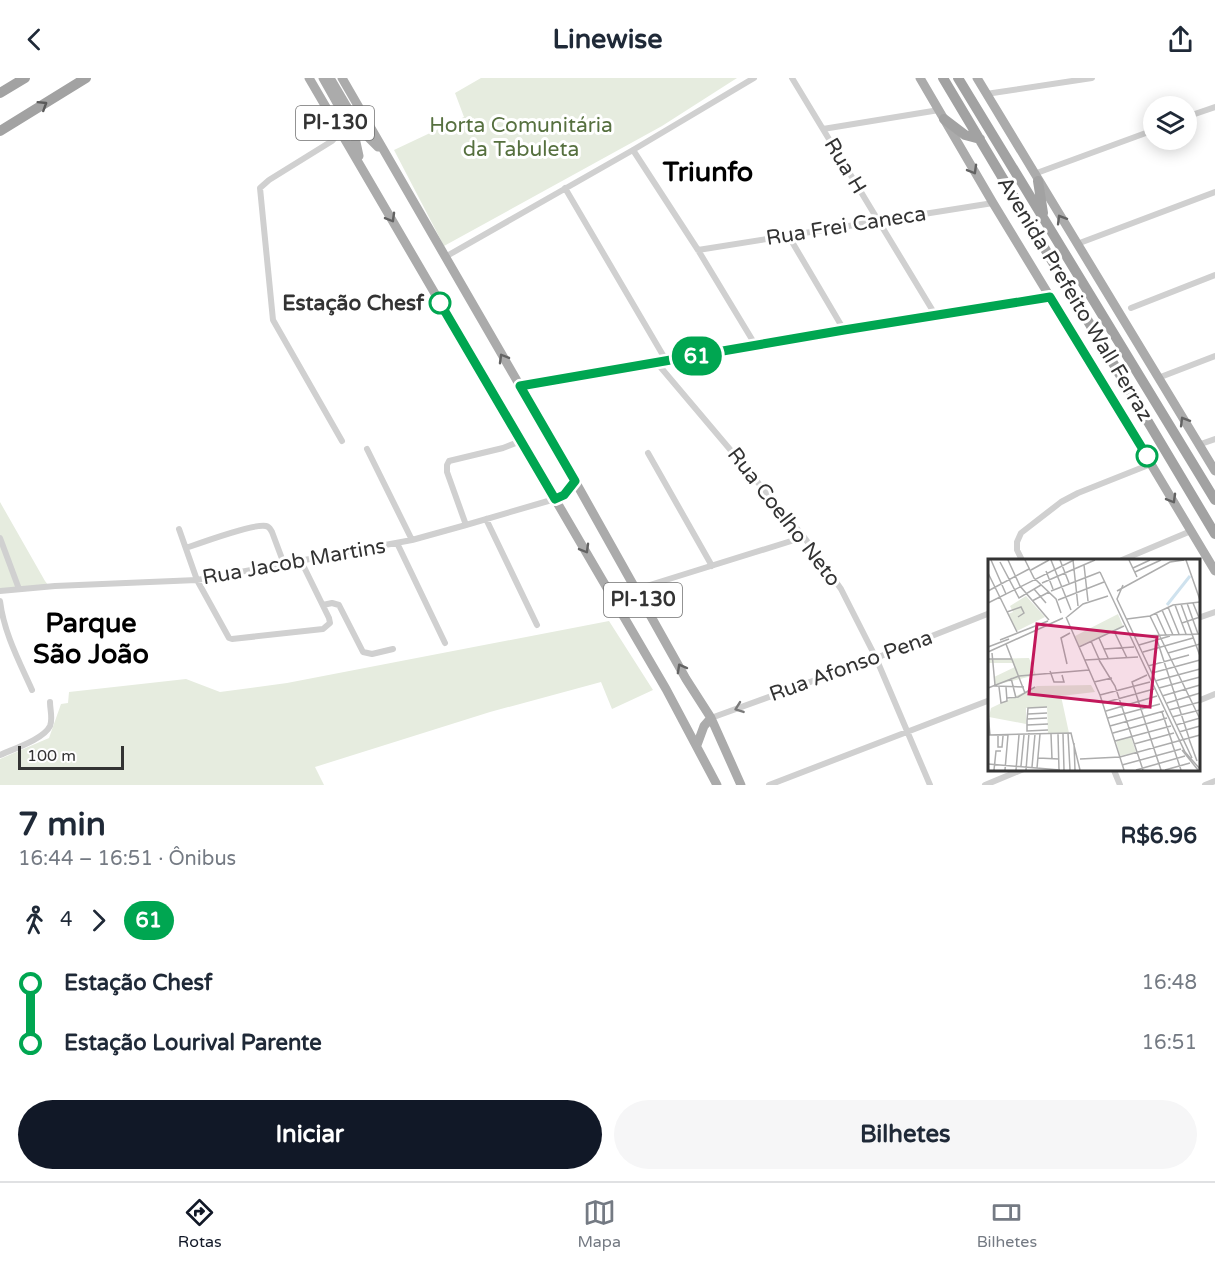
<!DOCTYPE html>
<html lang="pt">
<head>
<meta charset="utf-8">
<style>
  :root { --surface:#fff; --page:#f6f6f7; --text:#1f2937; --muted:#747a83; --line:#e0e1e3; --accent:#111827 }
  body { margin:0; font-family:"Varela Round",sans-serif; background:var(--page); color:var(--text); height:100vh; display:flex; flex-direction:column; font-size:22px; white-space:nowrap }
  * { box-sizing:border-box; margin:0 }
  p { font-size:20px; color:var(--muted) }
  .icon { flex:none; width:33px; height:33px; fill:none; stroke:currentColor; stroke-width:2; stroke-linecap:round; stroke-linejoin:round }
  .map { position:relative; height:707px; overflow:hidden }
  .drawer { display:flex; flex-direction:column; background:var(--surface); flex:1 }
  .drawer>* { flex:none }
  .badge { padding:0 12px; border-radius:20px; font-size:21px; line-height:39px }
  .controls { position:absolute; left:1143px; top:18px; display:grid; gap:12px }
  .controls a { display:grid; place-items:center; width:54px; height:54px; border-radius:50%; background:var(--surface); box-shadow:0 3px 15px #0003; font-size:30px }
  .scale { position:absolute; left:18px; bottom:15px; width:106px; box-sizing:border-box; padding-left:6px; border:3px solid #333; border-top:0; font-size:16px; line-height:21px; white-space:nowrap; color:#333; -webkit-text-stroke:4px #fff; paint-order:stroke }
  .map>.badge { position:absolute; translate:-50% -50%; box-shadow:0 0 0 3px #fff }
  .legs { display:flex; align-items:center; gap:9px; height:66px; padding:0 18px; font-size:20px }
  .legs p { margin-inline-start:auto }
  .overview { display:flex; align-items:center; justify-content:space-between; height:102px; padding:0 18px }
  h1 { font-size:33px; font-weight:800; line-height:45px }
  .action { display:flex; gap:12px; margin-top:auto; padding:12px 18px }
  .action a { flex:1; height:69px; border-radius:36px; background:var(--accent); color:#fff; font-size:24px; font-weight:800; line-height:69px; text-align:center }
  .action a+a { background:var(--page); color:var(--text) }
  ul { padding:0 18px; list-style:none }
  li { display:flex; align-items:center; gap:21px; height:60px; font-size:22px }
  li i { display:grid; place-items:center; width:9px; height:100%; margin:0 8px; background:currentColor }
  li i::after { content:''; width:15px; height:15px; margin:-8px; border:4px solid; border-radius:50%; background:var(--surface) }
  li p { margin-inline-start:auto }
  li:first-child i { background:linear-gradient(#0000 50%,currentColor 0) }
  li:last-child i { background:linear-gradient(currentColor 50%,#0000 0) }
  header { display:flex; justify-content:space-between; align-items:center; height:78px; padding:0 18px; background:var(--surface); font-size:27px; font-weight:800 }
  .tabs { display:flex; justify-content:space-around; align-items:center; height:84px; border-top:2px solid var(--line); background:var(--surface); font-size:16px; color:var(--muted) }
  .tabs a { display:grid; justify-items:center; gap:3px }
  .tabs .active { color:var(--accent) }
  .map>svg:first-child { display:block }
  .green { fill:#e6ecdf }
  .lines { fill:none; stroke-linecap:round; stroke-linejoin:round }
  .minor { stroke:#d0d0d0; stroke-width:6 }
  .primary { stroke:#ababab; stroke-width:9 }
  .trunk { stroke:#a2a2a2; stroke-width:10 }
  .oneway { stroke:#5a5a5a }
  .oneway2 { stroke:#636363 }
  .oneway3 { stroke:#7a7a7a }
  .line-1-casing { stroke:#fff; stroke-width:14 }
  .line-1 { stroke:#00a651; stroke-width:9 }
  .stop-1-dot { fill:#fff; stroke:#00a651; stroke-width:3 }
  .labels { text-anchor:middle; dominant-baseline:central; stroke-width:6; stroke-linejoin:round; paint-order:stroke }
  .shield { fill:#fff; stroke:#707070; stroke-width:1.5 }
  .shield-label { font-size:20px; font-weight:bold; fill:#333 }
  .park-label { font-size:21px; fill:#56703f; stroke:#fff }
  .street-label { font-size:21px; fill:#333; stroke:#fff }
  .stop-label { font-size:21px; font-weight:bold; fill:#333; stroke:#fff; text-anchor:end }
  .district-label { font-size:27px; font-weight:bold; fill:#000; stroke:#fff }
  .inset-river { fill:none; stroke:#cfe2ee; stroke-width:3 }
  .inset-road { fill:none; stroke:#adadad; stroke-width:1.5 }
  .view { fill:#c2185b; fill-opacity:0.15; stroke:#c2185b; stroke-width:3 }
  .inset-edge { fill:none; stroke:#333; stroke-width:3 }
</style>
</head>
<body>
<header><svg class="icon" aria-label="back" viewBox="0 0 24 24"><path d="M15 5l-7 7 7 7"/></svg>Linewise<svg class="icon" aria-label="share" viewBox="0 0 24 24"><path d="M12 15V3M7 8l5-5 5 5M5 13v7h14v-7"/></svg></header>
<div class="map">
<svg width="1215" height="707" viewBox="0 0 1215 707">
  <rect width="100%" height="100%" fill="#fff"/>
  <!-- green -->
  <path class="green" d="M481,0H737L662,48L444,168L394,72L464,39L455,15Z
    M0,424L45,503L48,507L0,511Z
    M609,543L653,612L612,631L601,604L490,634L315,689L324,707H0V681L49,660L61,626L68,625L69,614L186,601L220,614L287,605Z"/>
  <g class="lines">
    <!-- minor -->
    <path class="minor" d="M792,0L936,238
      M986,16L1092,0
      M1186,39L1215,29
      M823,51L939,32
      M341,53L332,63L269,102L260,110L273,242L342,363
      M633,72L698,172L756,268
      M1034,96L1154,52
      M565,110L667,284
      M788,157L844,252
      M1077,166L1215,114
      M698,172L993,125
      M445,179L633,72L754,0
      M1131,230L1215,197
      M657,285L804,459L841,511L876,580L930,707
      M1158,300L1215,278
      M520,308L844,252L1050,219
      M1198,367L1215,361
      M367,371L412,462
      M648,375L712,488
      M486,441L537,547
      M466,447L447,394V387L449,383L503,370L521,363
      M179,451L197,502L229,560L232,561L323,551L330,545L329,540L301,483
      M0,460L19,511
      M397,465L445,565
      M186,470C200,465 255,445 266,448C270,449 270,451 272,454L284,486
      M1022,482L1017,472V464L1021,455L1061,424L1078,415L1151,386
      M1122,482L1191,453
      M637,511L804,459
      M0,513L55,508L197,502L412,462L466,447L555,421L564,417L575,403
      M0,523C4,555 19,583 32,612
      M323,527L332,525L339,527L363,574L372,576L393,571
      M1198,540L1215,534
      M1198,623L1215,616
      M711,640L876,580L990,535
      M0,677C13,671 44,661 50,648C53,641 50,632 50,624
      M1113,690L1120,707
      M769,707L990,622
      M985,707L1026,690
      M1205,707L1215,703"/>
    <!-- primary -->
    <path class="primary" d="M309,0L666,611L717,707
      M323,0L354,55L359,78
      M330,0L360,51L378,69
      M342,0L575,403L686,601L711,640L741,707
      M920,0L993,125L1112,321L1215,493
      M977,0L1215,393
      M697,667L704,648L711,640"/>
    <!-- trunk -->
    <path class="trunk" d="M943,0L1215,456
      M958,0L1215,422
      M0,15L25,0
      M944,41L965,57L980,61
      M0,53L86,0
      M1038,103L1043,135"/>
  </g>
  <!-- one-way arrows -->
  <defs><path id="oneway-chevron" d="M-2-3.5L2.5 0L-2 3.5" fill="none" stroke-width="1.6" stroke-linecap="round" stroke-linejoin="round" transform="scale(1.5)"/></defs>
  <use class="oneway" href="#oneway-chevron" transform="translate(43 27) rotate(-32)"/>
  <g class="oneway2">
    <use href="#oneway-chevron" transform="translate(973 92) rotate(60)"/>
    <use href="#oneway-chevron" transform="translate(391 140) rotate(60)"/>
    <use href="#oneway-chevron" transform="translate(1061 141) rotate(-121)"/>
    <use href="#oneway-chevron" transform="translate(503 280) rotate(-120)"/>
    <use href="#oneway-chevron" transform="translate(1184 343) rotate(-121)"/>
    <use href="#oneway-chevron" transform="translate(1172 421) rotate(60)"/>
    <use href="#oneway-chevron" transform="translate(585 471) rotate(60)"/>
    <use href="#oneway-chevron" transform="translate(681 590) rotate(-119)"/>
  </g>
  <use class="oneway3" href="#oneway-chevron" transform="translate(739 630) rotate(160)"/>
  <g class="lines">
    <defs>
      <path id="line-1" d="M440,225L555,421L564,417L575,403L520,308L844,252L1050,219L1147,378"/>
    </defs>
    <!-- line-1 casing -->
    <use href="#line-1" class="line-1-casing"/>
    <!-- line-1 -->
    <use href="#line-1" class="line-1"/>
  </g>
  <!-- markers -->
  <g class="stop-1-dot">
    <circle cx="440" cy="225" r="10"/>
    <circle cx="1147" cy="378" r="10"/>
  </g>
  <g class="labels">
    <!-- shield labels -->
    <g class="shield">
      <rect x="296" y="28" width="78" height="34" rx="4.5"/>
      <rect x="604" y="505" width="78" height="34" rx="4.5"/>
    </g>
    <g class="shield-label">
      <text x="335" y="45">PI-130</text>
      <text x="643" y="522">PI-130</text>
    </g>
    <!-- park labels -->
    <g class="park-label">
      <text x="521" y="47">Horta Comunitária<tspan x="521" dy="24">da Tabuleta</tspan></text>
    </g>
    <!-- street labels -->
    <g class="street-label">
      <text transform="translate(845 88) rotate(59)">Rua H</text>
      <text transform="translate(846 148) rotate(-9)">Rua Frei Caneca</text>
      <text transform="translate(1075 221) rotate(59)">Avenida Prefeito Wall Ferraz</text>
      <text transform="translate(784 439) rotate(52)">Rua Coelho Neto</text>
      <text transform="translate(294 484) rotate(-10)">Rua Jacob Martins</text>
      <text transform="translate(851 588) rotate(-20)">Rua Afonso Pena</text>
    </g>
    <!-- stop labels -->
    <g class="stop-label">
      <text x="424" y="225">Estação Chesf</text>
    </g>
    <!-- district labels -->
    <g class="district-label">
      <text x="708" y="94">Triunfo</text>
      <text x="91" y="545">Parque<tspan x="91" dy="31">São João</tspan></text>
    </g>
  </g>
  <!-- overview -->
  <g transform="translate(988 481)">
    <rect width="212" height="212" fill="#fff"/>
    <path d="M38,37L57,58L29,72L20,55L25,53L22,47ZM130,55L135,67L91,87L87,77ZM41,99L48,116L7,126L6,118L27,108L25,104H0V100ZM103,126L107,133L73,137L81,174L60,175L59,148L38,149V165L1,158L3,149L49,127ZM143,178L148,193L132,197L128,182Z" fill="#e6ecdf"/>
    <path class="inset-river" d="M179,46L202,17"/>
    <path class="inset-road" d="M3,1L18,35M20,1L32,27L61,61M37,1L46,19L68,40L73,54M63,1L83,51M72,1L81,24M85,1L90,47M141,1L149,18M198,1L212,41M12,3L31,39L53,26M96,6L100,42M145,9L162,1M43,11L61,1M58,12L65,30M112,13L197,193L212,210M147,13L173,1M0,14L29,73M54,24L107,1M135,26L129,40L204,199M46,30L58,44M0,32L41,10M63,32L112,13M129,32L182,3L196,1M70,41L116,23M44,42L61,33M0,44L86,1M199,44L210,75M205,44L212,61M193,45L212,97M187,46L198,75M180,48L191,75M174,51L185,76M19,53L33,48L36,54L30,58M168,54L178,76M162,57L212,160M78,58L112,136L136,211M79,58L95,45L120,37M139,60L162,57L185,46L212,43M194,64L212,58M126,72L139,99M147,77L212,75M111,79L120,99M12,81L60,62M169,81L201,179M103,82L111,100M18,85L37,134M151,86L182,77M0,88L21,80M91,88L136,67M116,90L146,88M0,93L75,59M155,93L205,79M4,94L7,126M180,94L212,85M0,100H24M97,101L150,98M111,101L127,127L155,211M79,105L73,79L82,74M160,107L201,96M62,112L66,123H76L74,116M164,114L212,101M159,116L144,123L173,211M23,119L28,139M167,122L212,110M106,123L124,119M6,127L36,128M11,128L13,144L19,142L18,128M0,129L31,117L101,111M171,129L212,118M112,136L162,123M174,137L212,126M19,139L30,138L47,128M115,144L166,130M179,144L212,134M59,148L40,149L39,162V172L60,171M181,151L212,143M118,152L169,137M174,153L184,183M0,154L2,176M40,155L59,154M184,158L212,151M120,159L172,145M39,160L59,159M39,166L60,165M188,166L212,159M122,167L176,152M191,173L212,167M80,174L82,211M125,174L179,159M63,175L64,200M70,175L71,211M75,175L76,211M0,176L83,174L92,211M10,177V188H14L15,177M201,180L209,202M127,182L183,167M86,184L87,211M184,184L193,211M146,185L186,174M194,191L210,211M50,199L71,200M92,200L132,198L212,176M0,205L72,211M134,206L193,190M33,207L36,176M44,208L47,175M49,209L52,175M6,211L8,192H13M17,211L20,176M28,211L31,176M38,211L41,174M148,211L197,197M177,211L202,204"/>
    <path class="view" d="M49,65L169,78L162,148L41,135Z"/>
    <rect width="212" height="212" class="inset-edge"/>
  </g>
</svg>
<div class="controls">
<a><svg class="icon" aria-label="layers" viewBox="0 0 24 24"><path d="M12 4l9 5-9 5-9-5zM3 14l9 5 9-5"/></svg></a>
</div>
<div class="scale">100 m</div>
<b class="badge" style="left:697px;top:278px;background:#00a651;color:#fff">61</b>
</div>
<section class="drawer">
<div class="overview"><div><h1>7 min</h1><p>16:44 – 16:51 · Ônibus</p></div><b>R$6.96</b></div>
<div class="legs"><svg class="icon" aria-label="walk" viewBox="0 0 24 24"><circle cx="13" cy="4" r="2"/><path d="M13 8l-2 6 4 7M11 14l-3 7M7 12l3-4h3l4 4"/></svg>4<svg class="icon" aria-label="forward" viewBox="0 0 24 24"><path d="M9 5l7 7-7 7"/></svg><b class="badge" style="background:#00a651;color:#fff">61</b></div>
<ul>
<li><i style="color:#00a651"></i><b>Estação Chesf</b><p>16:48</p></li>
<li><i style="color:#00a651"></i><b>Estação Lourival Parente</b><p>16:51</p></li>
</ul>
<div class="action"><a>Iniciar</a><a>Bilhetes</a></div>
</section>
<nav class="tabs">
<a class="active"><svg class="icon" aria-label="directions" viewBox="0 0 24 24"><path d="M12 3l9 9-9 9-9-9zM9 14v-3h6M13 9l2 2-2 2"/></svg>Rotas</a>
<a><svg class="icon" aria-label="map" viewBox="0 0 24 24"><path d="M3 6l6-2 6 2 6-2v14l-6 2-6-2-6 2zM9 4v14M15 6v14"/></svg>Mapa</a>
<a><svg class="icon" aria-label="tickets" viewBox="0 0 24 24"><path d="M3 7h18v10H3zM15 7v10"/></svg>Bilhetes</a>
</nav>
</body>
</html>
